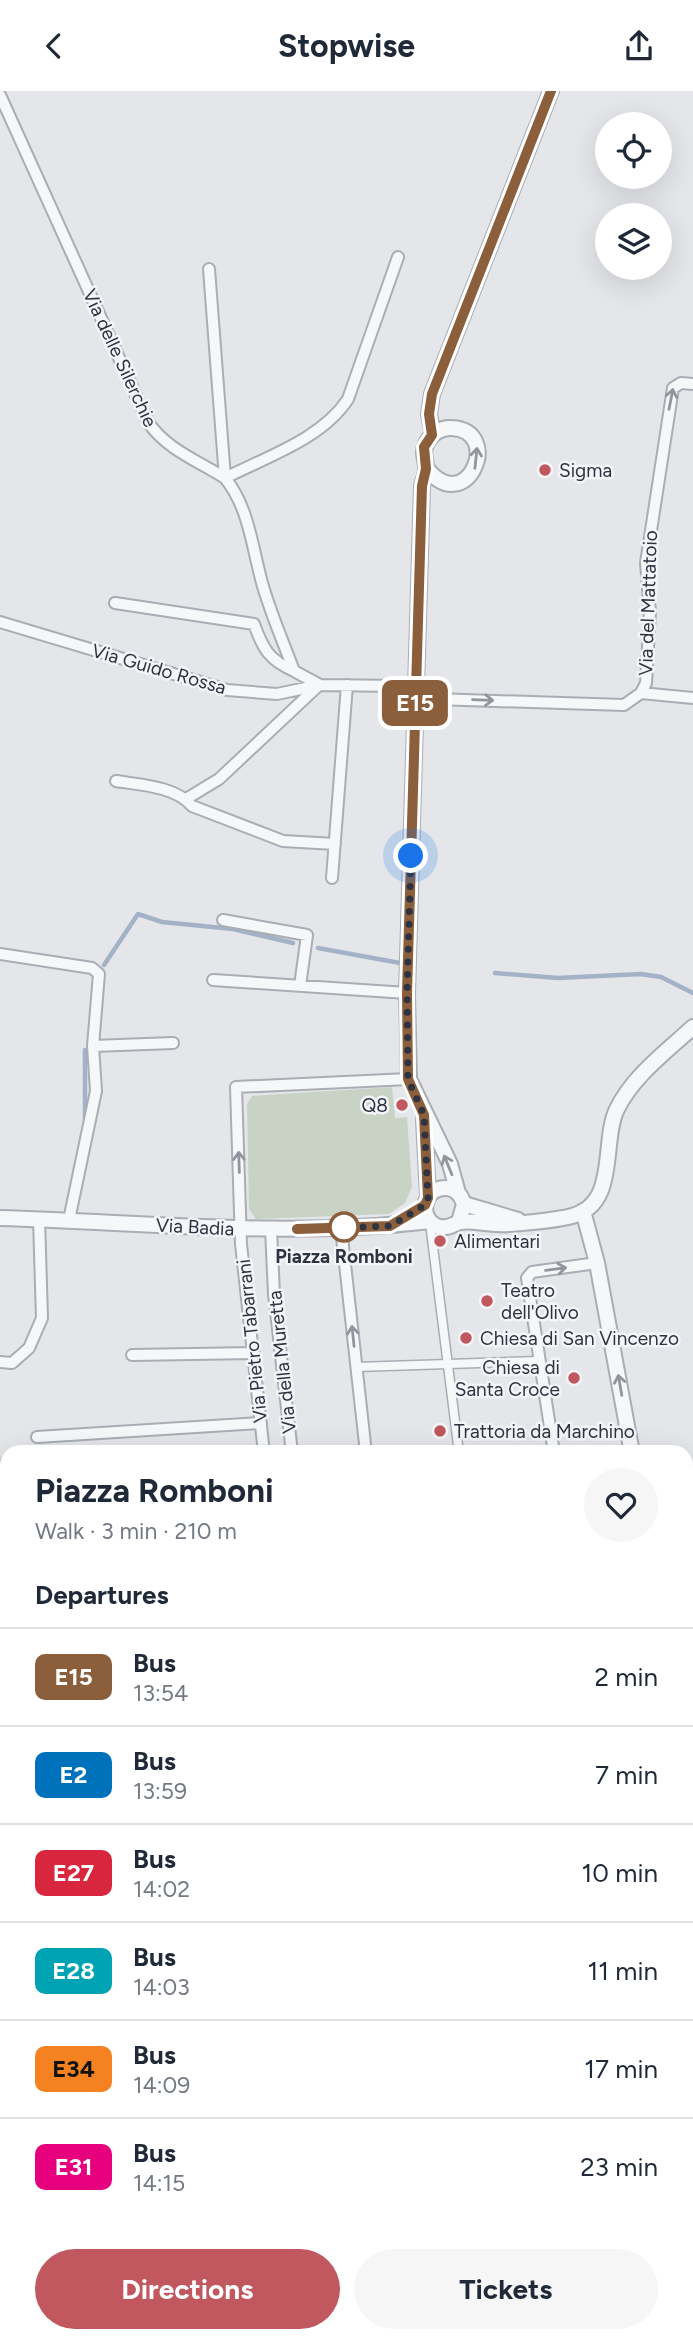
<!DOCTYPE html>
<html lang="en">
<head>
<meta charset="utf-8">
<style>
  :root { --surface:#fff; --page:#f6f6f7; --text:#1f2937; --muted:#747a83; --line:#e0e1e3; --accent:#c1575f }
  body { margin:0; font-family:Figtree,sans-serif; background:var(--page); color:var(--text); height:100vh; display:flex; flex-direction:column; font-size:26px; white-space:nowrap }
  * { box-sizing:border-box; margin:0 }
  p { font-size:23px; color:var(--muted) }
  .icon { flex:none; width:38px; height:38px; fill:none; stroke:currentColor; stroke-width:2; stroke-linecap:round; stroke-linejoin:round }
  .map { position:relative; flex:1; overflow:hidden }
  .drawer { position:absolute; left:0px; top:1354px; width:693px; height:898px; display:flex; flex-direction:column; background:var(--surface); border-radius:21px 21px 0 0; box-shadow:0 7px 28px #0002 }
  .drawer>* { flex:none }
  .badge { padding:0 14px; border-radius:10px; font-size:24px; line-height:46px }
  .controls { position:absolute; left:595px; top:21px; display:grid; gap:14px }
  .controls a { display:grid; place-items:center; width:77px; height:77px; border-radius:50%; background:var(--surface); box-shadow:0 7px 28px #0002; font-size:35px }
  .you { position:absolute; width:35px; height:35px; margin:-18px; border:5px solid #fff; border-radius:50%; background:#1a73e8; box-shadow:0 0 0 10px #1a73e833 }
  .map>.badge { position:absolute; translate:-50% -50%; box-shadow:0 0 0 4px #fff }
  h2 { padding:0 35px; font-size:26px; line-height:63px }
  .round { display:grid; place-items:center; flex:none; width:74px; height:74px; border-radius:37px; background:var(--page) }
  .summary { display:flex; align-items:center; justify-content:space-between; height:119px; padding:0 35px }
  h1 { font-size:33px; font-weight:700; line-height:52px }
  .primary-button { display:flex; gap:14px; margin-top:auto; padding:14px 35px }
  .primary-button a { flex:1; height:80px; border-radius:42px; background:var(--accent); color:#fff; font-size:28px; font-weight:700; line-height:80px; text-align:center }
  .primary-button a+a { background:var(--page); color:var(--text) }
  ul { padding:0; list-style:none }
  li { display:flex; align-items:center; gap:21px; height:98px; padding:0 35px; border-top:2px solid var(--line) }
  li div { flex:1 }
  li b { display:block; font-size:26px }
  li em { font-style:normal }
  li .badge { min-width:77px; font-weight:700; text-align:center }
  header { display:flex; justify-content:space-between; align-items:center; height:91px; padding:0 35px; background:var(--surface); font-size:32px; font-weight:700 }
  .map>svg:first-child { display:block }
  .built { fill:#d2d5dc }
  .green { fill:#c8d3c6 }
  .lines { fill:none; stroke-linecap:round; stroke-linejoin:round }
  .stream { stroke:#a3b2c6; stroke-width:4.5 }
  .pedestrian-casing { stroke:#a9adb4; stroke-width:11 }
  .minor-casing { stroke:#a9adb4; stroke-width:14 }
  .tertiary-casing { stroke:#a9adb4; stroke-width:18 }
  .pedestrian { stroke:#f6f7f9; stroke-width:8 }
  .minor { stroke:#f6f7f9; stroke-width:10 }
  .tertiary { stroke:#f6f7f9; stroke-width:14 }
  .oneway { stroke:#92959d }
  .line-casing { stroke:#fff; stroke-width:16 }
  .line { stroke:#8b5e3c; stroke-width:10 }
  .walk { stroke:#2d3341; stroke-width:7; stroke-dasharray:0 12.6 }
  .poi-dot { fill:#c1575f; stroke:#f4f5f8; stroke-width:2.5 }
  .stop-dot { fill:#fff; stroke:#8b5e3c; stroke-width:3.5 }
  .labels { text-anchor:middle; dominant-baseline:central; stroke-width:5; stroke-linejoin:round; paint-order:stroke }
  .street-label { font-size:19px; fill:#2d3341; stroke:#f4f5f8 }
  .poi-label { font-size:19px; fill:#2d3341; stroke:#f4f5f8; text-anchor:start }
  .stop-label { font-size:19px; font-weight:bold; fill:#2d3341; stroke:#f4f5f8 }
</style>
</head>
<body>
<header><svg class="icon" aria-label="back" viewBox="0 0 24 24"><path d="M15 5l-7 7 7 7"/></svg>Stopwise<svg class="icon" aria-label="share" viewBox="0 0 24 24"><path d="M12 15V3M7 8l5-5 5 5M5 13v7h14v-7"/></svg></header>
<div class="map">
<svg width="693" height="2251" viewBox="0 0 693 2251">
  <rect width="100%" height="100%" fill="#e4e6ea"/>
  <!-- built -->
  <path class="built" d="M0,1365L7,1371V1433L0,1445Z"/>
  <!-- green -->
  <path class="green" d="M392,996L395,1027L407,1026L412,1096L405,1112L389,1123L256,1128L249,1118L247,1013L252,1005Z
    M693,1841V2018L686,2019V1842Z"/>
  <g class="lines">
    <!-- stream -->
    <path class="stream" d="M318,857L400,872
      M104,874L138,823L162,831L233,838L293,852
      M495,882L558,887L641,883L661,886L693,902
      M85,959V1028"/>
    <defs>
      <path id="pedestrian" d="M430,1132L459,1362
        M356,1276L538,1270
        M560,2245L561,2251"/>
      <path id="minor" d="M0,4L148,331C166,358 198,370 225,387C248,415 252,454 261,488C269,519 283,550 294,580L320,594L401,595L434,608L624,614L641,602L646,592L650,521L646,472L673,297L681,292L693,293
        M209,178L225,387C266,366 322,348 348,308L398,166
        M115,512L254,533C263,558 269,569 294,580
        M0,531L227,599L277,603L320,594
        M641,602L693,607
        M116,690C140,694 175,695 192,715L283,750L335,753
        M186,708L219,688L318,595
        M332,787L347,594
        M223,829L307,844L300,895
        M0,863L92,877L99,883L93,955L96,1000L69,1129
        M213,889L407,902
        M93,955L173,952
        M341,1137L366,1362
        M271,1138L274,1203L292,1362
        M132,1264L254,1262
        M0,1271L12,1272L29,1257L42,1227L39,1128
        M37,1346L261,1332
        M264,1362L241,1153L236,996L409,988
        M554,1362L527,1187L532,1181L597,1172
        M0,1586L7,1598
        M686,1831L693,1829
        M0,1880L7,1883
        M686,2037L693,2036
        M0,2143L7,2139
        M354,2245V2251
        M402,2245L403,2251
        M467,2245L468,2251
        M653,2245L654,2251
        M161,2251V2245"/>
      <path id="tertiary" d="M433,344L429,323L432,303L551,0
        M427,378C467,427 504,340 452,337C441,336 431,343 426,353C421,363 427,370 426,379C426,384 423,390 422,395L407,902L409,988L450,1073L458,1102
        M424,1029L428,1106
        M464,1113L518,1129
        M583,1120L597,1172L632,1362
        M0,1127C143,1131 286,1147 430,1130
        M459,1131L464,1113C461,1104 456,1097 446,1097C422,1096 417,1130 440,1136C449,1138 453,1133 460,1131C471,1129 486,1133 498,1133C511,1134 558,1129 572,1125C619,1113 601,1050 617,1018C633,985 667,960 693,936
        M686,1707L693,1759"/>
    </defs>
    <!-- pedestrian casing -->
    <use href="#pedestrian" class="pedestrian-casing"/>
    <!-- minor casing -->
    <use href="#minor" class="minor-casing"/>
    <!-- tertiary casing -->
    <use href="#tertiary" class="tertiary-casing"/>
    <!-- pedestrian -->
    <use href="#pedestrian" class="pedestrian"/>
    <!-- minor -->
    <use href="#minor" class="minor"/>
    <!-- tertiary -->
    <use href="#tertiary" class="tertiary"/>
  </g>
  <!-- one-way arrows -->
  <defs><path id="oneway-shaft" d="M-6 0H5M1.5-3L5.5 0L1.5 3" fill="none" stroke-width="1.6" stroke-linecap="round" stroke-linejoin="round" transform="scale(1.75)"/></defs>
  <g class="oneway">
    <use href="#oneway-shaft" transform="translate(671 308) rotate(-79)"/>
    <use href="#oneway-shaft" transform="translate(476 367) rotate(-84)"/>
    <use href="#oneway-shaft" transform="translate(483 609) rotate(2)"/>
    <use href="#oneway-shaft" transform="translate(239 1071) rotate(-92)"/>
    <use href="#oneway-shaft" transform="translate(448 1074) rotate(-112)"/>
    <use href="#oneway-shaft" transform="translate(556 1178) rotate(-8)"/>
    <use href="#oneway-shaft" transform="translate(353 1245) rotate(-96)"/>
    <use href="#oneway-shaft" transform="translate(620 1294) rotate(-100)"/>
  </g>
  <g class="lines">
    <defs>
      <path id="line" d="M297,1138L390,1135L425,1114L428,1107L424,1024L408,988L407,902L422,395L426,378L424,356L432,344L429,323L432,303L551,0"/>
    </defs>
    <!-- line casing -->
    <use href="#line" class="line-casing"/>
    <!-- line -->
    <use href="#line" class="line"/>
    <!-- walk -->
    <path class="walk" d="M344,1136L341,1137L390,1135L425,1114L428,1107L424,1024L408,988L407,902L411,765"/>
  </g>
  <!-- markers -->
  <g class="poi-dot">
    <circle cx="545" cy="379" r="7"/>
    <circle cx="402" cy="1014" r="7"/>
    <circle cx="440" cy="1150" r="7"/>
    <circle cx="487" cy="1210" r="7"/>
    <circle cx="466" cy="1247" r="7"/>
    <circle cx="574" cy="1287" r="7"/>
    <circle cx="440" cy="1340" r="7"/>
  </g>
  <circle class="stop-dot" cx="344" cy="1136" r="14"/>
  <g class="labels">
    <!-- street labels -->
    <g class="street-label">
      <text transform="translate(120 267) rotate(65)">Via delle Silerchie</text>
      <text transform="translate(648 512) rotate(-88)">Via del Mattatoio</text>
      <text transform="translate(159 578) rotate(16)">Via Guido Rossa</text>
      <text transform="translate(195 1136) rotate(3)">Via Badia</text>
      <text transform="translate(252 1250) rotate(-96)">Via Pietro Tabarrani</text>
      <text transform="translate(282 1271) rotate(-96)">Via della Muretta</text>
    </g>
    <!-- poi labels -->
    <g class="poi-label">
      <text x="559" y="379">Sigma</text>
      <text x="388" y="1014" text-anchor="end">Q8</text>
      <text x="454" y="1150">Alimentari</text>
      <text x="501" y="1199">Teatro<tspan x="501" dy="22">dell'Olivo</tspan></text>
      <text x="480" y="1247">Chiesa di San Vincenzo</text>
      <text x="560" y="1276" text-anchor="end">Chiesa di<tspan x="560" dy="22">Santa Croce</tspan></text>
      <text x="454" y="1340">Trattoria da Marchino</text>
    </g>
    <!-- stop labels -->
    <g class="stop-label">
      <text x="344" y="1165">Piazza Romboni</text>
    </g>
  </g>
</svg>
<div class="controls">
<a><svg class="icon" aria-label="locate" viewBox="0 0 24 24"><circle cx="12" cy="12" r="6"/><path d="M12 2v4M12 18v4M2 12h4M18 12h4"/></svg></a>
<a><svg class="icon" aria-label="layers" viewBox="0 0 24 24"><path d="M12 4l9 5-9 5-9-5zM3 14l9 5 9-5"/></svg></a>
</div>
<div class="you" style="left:411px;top:765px"></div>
<b class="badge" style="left:415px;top:612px;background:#8b5e3c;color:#fff">E15</b>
<section class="drawer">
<div class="summary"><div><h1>Piazza Romboni</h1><p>Walk · 3 min · 210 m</p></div><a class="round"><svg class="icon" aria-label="heart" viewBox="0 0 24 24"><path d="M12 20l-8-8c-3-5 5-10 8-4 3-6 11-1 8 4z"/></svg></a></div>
<h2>Departures</h2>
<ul>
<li><span class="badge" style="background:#8b5e3c;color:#fff">E15</span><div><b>Bus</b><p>13:54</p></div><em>2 min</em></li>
<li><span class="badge" style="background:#0072bc;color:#fff">E2</span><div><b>Bus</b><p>13:59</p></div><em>7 min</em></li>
<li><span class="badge" style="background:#d7263d;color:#fff">E27</span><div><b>Bus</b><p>14:02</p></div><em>10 min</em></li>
<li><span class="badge" style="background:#00a3b4;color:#fff">E28</span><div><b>Bus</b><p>14:03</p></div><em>11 min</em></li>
<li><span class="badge" style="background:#f58220;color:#111">E34</span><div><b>Bus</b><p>14:09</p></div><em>17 min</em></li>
<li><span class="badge" style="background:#e6007e;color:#fff">E31</span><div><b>Bus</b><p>14:15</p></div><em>23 min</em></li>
</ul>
<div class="primary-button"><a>Directions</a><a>Tickets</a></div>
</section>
</div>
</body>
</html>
